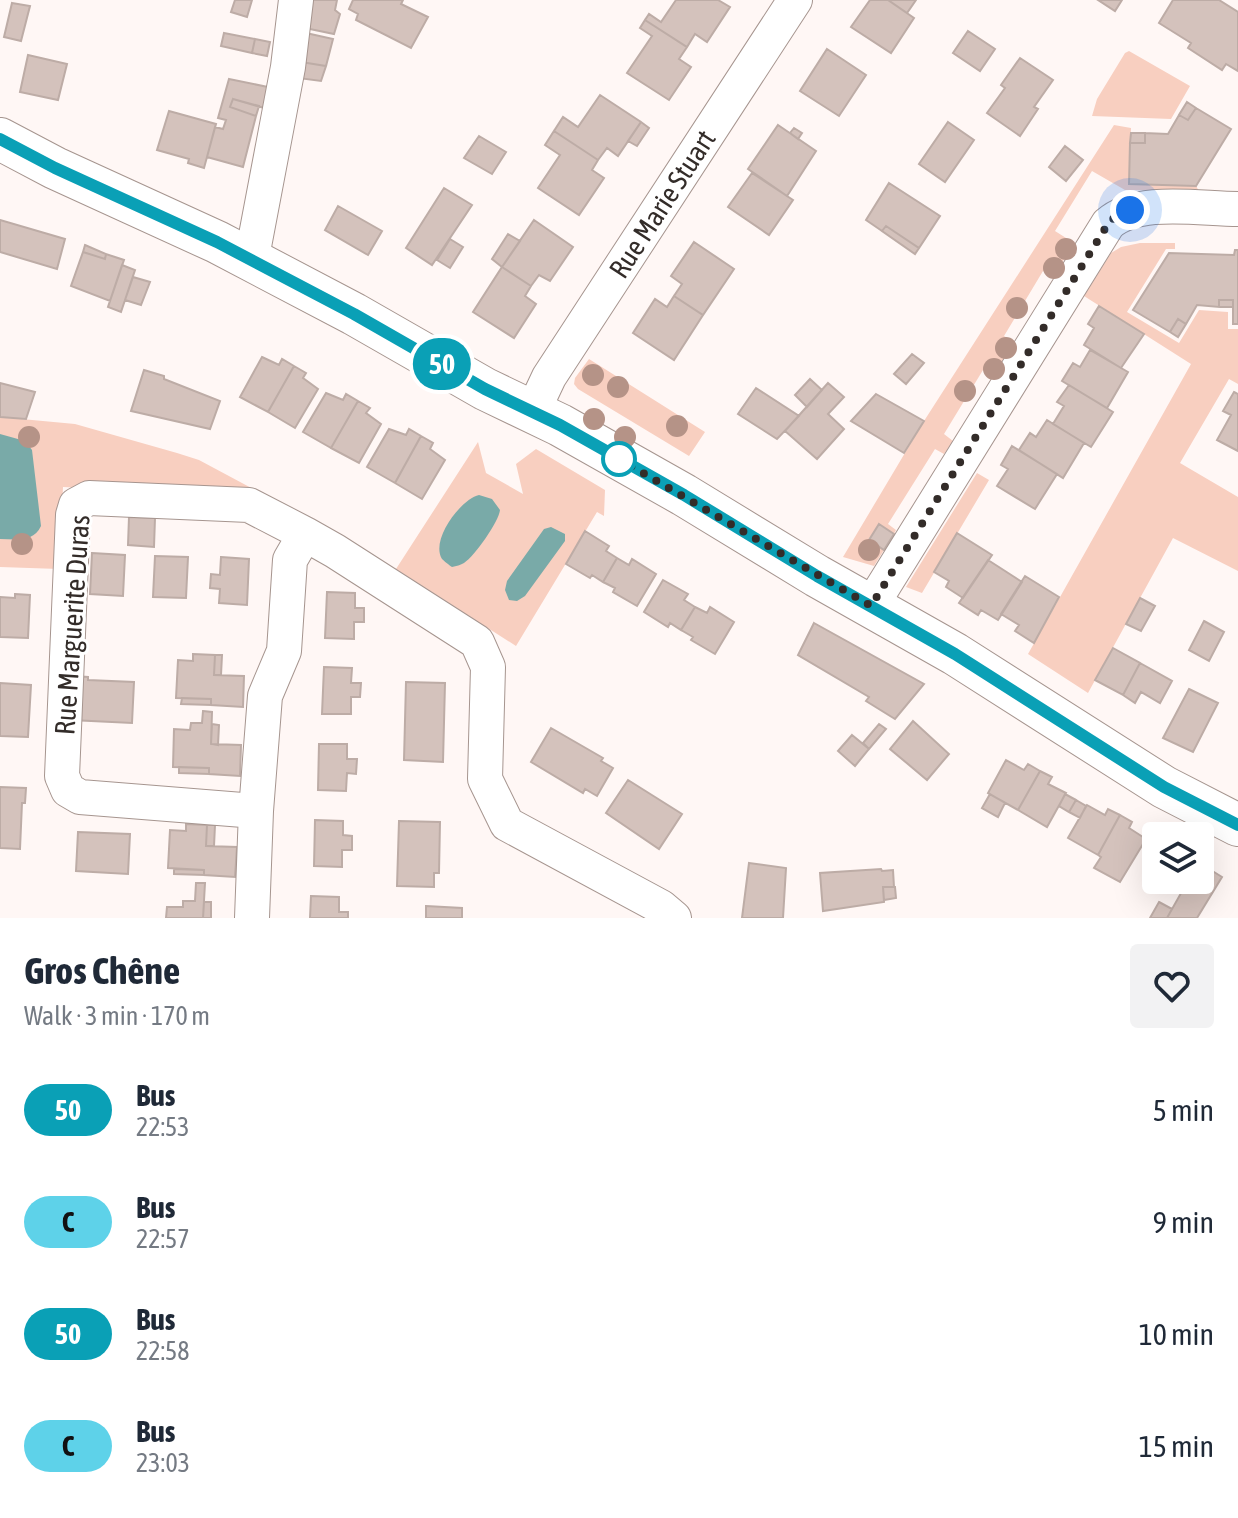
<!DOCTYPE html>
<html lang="en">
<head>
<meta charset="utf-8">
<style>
  :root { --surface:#fff; --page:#f2f2f3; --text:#1f2937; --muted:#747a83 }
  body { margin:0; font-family:"Asap Condensed",sans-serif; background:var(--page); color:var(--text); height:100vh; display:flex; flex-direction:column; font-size:30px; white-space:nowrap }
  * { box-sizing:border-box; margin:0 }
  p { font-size:26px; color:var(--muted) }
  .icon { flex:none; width:44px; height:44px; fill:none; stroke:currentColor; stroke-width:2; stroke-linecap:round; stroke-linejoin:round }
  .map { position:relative; height:918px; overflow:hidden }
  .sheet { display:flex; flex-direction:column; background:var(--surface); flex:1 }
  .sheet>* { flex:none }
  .badge { padding:0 16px; border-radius:26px; font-size:28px; line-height:52px }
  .controls { position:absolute; left:1142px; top:822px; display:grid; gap:16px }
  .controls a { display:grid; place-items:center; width:72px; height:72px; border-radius:8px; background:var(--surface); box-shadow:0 8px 32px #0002; font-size:40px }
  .you { position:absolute; width:40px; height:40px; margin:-20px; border:6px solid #fff; border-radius:50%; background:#1a73e8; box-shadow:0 0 0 12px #1a73e833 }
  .map>.badge { position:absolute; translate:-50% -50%; box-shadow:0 0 0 4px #fff }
  .round { display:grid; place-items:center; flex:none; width:84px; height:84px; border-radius:8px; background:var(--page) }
  .headline { display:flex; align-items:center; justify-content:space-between; height:136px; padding:0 24px }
  h1 { font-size:38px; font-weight:700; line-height:60px }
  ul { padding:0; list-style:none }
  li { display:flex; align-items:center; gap:24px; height:112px; padding:0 24px }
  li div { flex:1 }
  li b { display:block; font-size:30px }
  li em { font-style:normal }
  li .badge { min-width:88px; font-weight:700; text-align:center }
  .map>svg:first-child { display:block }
  .green { fill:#f8cfc0 }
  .water { fill:#79aaa8 }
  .building { fill:#d4c2bc; stroke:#bdaca6; stroke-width:2 }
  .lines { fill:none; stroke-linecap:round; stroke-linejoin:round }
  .minor-casing { stroke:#a6958f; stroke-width:36 }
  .tertiary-casing { stroke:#a6958f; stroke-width:44 }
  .minor { stroke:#fff; stroke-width:34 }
  .tertiary { stroke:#fff; stroke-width:42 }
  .tree { fill:#b59387 }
  .line-casing { stroke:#fff; stroke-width:18 }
  .line { stroke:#0aa0b6; stroke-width:12 }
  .walk { stroke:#332c29; stroke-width:8; stroke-dasharray:0 14.4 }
  .stop-dot { fill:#fff; stroke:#0aa0b6; stroke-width:4 }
  .labels { text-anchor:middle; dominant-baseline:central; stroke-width:6; stroke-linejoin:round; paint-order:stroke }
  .street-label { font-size:28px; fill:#332c29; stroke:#fff }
</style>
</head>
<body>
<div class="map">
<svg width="1238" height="918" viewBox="0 0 1238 918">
  <rect width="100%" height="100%" fill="#fff7f5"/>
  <!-- green -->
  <path class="green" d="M1129,51L1190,86L1171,119L1092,116L1097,99L1125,53Z
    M1114,125L1131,128L1129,184L1196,186L1199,191L1125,190L1092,171L1055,231L1074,243L1054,276L1043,271L1004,336L1014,342L993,376L983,370L944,434L953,441L944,454L935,449L888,524L896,530L894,534L879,525L869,539L884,550L874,566L843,557L924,421Z
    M1140,243H1175V249H1166L1127,312L1179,343L1199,310L1228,312V329H1238V384L1229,379L1180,463L1238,497V571L1173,538L1088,693L1028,654L1191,364L1084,296L1111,253L1121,247Z
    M589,359L705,432L689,456L578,389L574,384L575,378Z
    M0,417L75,424L177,453L199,460L270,498L63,487L59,569L0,567Z
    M478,442L486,473L523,494L516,464L536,449L605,490L604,516L597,512L516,646L396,569Z
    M977,473L989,480L922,593L906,587Z"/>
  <!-- water -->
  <path class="water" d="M0,434L25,441L32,450L41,526C33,543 16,539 0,539Z
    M479,495L492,499L500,510C499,521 475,556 464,563C461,565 456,566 452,567C449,565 444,561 442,559C430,540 461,499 479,495Z
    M551,527L565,534V541L525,596L517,601L509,600L505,590L507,581L544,529Z"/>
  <!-- building -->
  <path class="building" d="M235,0H252L247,17L231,12Z
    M311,0H337L335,10L340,14L334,34L305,28Z
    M353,0H403L401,4L428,17L411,48L356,20L358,14L349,9Z
    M676,0H718L730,7L707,42L695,34L687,47L645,20L649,14L661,22Z
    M870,0H888L914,18L891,53L851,27Z
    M888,0H916L907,13Z
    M1098,0H1122L1115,11Z
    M1173,0H1219L1238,12V71L1226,64L1222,70L1188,48L1191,43L1159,23Z
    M12,3L30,6L21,41L4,37Z
    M645,20L687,47L679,59L691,67L669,100L627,73L652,36L640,28Z
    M968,31L995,49L980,71L953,53Z
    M224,33L255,39L252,53L221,46Z
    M306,33L333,39L326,66L301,62Z
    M255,39L270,42L267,56L252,53Z
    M827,49L866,75L839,116L800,91Z
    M28,55L67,64L58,100L20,92Z
    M1020,58L1053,80L1034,107L1038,109L1020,136L987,113L1005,88L1001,85Z
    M301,62L326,66L321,81L298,78Z
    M229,79L268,87L264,108L233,99L230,107L256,116L243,167L207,157L215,127L223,129L226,120L218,118Z
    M600,95L641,122L618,156L607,148L598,160L554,131L563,117L578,127Z
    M233,99L259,106L256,116L230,107Z
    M1187,102L1196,108L1188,120L1179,115Z
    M1196,108L1231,129L1196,186L1129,184L1130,143H1145V133L1168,134L1179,115L1188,120Z
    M169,111L216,124L204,168L188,163L189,159L157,150Z
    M641,122L649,128L637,146L628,141Z
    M948,122L974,140L945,182L919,164Z
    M778,125L816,151L787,196L748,169Z
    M794,128L802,133L798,139L790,133Z
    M554,131L598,160L592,170L604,178L579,215L538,188L560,155L545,145Z
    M1131,133H1145V143H1130Z
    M479,136L506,152L492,174L464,158Z
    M1065,146L1083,160L1066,181L1049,167Z
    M752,173L793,200L769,235L728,207Z
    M889,183L940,216L919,248L886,226L882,231L866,220Z
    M444,188L472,205L432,265L406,248Z
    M338,206L382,231L368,255L325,230Z
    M0,220L65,239L57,269L0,252Z
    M534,220L573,247L550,281L539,275L531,286L502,267Z
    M886,226L919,248L915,254L882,231Z
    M508,234L520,241L502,267L492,259Z
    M450,239L463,247L450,268L437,260Z
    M694,242L734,269L703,315L674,296L682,284L671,276Z
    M85,245L106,254L105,259L83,252Z
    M1235,250H1238V324H1233V300H1219V307L1197,305L1186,324L1178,319L1170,332L1133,310L1169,253L1234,255Z
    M83,252L105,259L106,254L124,260L110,301L71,286Z
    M122,265L135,270L121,312L108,307Z
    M502,267L531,286L525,296L536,304L514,338L473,312Z
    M133,277L150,282L141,305L125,300Z
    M674,296L703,315L674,360L633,333L655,299L667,307Z
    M1219,300H1233V307H1219Z
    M1099,306L1144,334L1121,368L1084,345L1094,328L1088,324Z
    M1178,319L1186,324L1178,337L1170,332Z
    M1090,350L1128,372L1107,408L1062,381L1073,363L1080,367Z
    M912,354L924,363L906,384L894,374Z
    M262,357L279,365L282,359L294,366L268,412L240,397Z
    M294,366L306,373L303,378L318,389L295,428L268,412Z
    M144,370L164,376V379L220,401L210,429L131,411Z
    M810,379L822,390L807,407L795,395Z
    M0,383L35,392L26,419L0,417Z
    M828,383L844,397L828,414L844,429L817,459L785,431Z
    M1069,385L1113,412L1091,447L1053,424L1064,406L1057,402Z
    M756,388L799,416L777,439L738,414Z
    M1234,392L1238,394V451L1217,440L1231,415L1223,411Z
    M326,393L343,400L346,394L358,401L331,448L303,432Z
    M876,394L924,421L904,453L851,421Z
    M358,401L370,408L366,413L381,424L359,463L331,448Z
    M1047,420L1084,443L1063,478L1019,450L1030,433L1036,437Z
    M389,429L406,435L409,429L421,436L395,483L367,467Z
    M421,436L433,443L430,449L445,460L422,499L395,483Z
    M1012,446L1057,474L1035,509L997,486L1008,469L1001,465Z
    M129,517L155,518L154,547L128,545Z
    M879,524L894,534L884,550L869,540Z
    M585,531L609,546L606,551L617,558L603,582L592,575L590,578L566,564Z
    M957,533L992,555L963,598L946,587L949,581L934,572Z
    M92,553L125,555L123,596L90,594Z
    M155,556L188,557L186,598L153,597Z
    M221,557L249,559L247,605L219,603L220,589L210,588L211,574L220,575Z
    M617,558L629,565L632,559L656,574L637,606L613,592L615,588L603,582Z
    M988,560L1022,582L998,620L981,610L978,615L959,603Z
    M1025,576L1059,597L1034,643L1015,631L1019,625L1001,614Z
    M663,580L688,594L684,600L695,607L681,630L670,623L668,627L644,612Z
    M327,592L355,593V608H364V622H354V639L325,638Z
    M15,594L30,595L28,638L0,637V597L15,598Z
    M1140,598L1155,606L1141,631L1126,624Z
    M695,607L707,613L710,607L734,622L715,654L691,640L693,637L681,630Z
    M1204,621L1224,632L1209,661L1189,650Z
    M814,623L924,684L895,719L866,701L869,697L798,655Z
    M1113,648L1140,663L1123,695L1095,680Z
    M193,654L215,655L214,675L244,676L243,707L211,705V699L176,698L178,660L193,661Z
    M215,655H222L221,675H214Z
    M1140,663L1172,681L1160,703L1141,692L1135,703L1123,695Z
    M324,667L352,668L351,683H361L360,697H351V714H322Z
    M73,676L88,677V680L134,682L132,723L71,720Z
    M406,682L445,683L443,762L404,760Z
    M0,683L31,685L28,737L0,736Z
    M1189,689L1218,703L1193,752L1163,738Z
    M182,698L211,699V705L181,704Z
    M203,711L212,712L211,744L241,745L240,776L209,774V768L173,767L174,729L190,730L191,723H202Z
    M913,721L949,754L927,780L890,749Z
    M212,724L219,725L218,745L211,744Z
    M879,724L886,729L869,749L863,743Z
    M551,728L603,758L601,761L613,768L597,796L585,789L583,793L531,762Z
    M852,735L869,749L855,766L838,751Z
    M319,744H347V759H357L356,774L347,773L346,791L318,790Z
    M1006,760L1024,770L1028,764L1040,771L1018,810L988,793Z
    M179,767L209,768V774L179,773Z
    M1040,771L1052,777L1048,784L1066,793L1047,827L1018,810Z
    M628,780L682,814L659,849L606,813Z
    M0,787L26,788L25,803H22L20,849L0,848Z
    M990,794L1005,803L998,817L982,808Z
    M1065,794L1076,800L1069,812L1059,806Z
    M1076,800L1086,806L1080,818L1069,812Z
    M1087,805L1105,815L1108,809L1120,815L1098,855L1068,838Z
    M1120,815L1132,822L1129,828L1146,839L1120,882L1094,868L1101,857L1098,855Z
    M315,820L343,821V835L352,836V850H342V867L314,866Z
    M399,821L440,822L439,873H434V887L397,886Z
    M186,824L207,825L206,846L237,847L235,877L204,875V870L168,868L170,830L186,831Z
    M207,825H215L214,846H206Z
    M78,832L130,834L128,874L76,871Z
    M749,863L786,868L783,918H742Z
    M1206,867L1222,877L1197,918H1167L1185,886L1192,890Z
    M174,869L204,870V875L174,874Z
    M881,869L882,871L893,870L894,887H883L884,902L823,911L820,873Z
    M196,883H205L203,918H166L167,907H183V901H195Z
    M883,887H895L896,898L884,900Z
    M311,896L339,897V912H348V918H310Z
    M204,902H211V918H203Z
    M1159,902L1172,909L1167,918H1150Z
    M426,906L462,908V918H426Z"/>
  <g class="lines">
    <defs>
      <path id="minor" d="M251,262L288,67L296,0
        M533,411L549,377L795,0
        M871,606L1108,224C1138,197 1199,209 1238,209
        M256,811L80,797L68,790L62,776L73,515L76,505L89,498L249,505L305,534
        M252,918L256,811L265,696L284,651L290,560L305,534L335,551L477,642L488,667L485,779L507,824L661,907L674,918"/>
      <path id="tertiary" d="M0,139L55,168L217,242L354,314L485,389L560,425L684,495L817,576L955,654L1164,787L1238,825"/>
    </defs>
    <!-- minor casing -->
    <use href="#minor" class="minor-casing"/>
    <!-- tertiary casing -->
    <use href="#tertiary" class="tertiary-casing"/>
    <!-- minor -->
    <use href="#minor" class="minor"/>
    <!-- tertiary -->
    <use href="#tertiary" class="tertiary"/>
  </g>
  <!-- trees -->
  <g class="tree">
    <circle cx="1066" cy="249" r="11"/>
    <circle cx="1054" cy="268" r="11"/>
    <circle cx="1017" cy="308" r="11"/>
    <circle cx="1006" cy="348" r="11"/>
    <circle cx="994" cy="369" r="11"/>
    <circle cx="593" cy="375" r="11"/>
    <circle cx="618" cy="387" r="11"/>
    <circle cx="965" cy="391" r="11"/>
    <circle cx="594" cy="419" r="11"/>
    <circle cx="677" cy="426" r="11"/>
    <circle cx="29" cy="437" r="11"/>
    <circle cx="625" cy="437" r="11"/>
    <circle cx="22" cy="544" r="11"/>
    <circle cx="869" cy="550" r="11"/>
  </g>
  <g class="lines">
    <defs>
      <path id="line" d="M0,139L55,168L217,242L354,314L485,389L560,425L684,495L817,576L955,654L1164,787L1238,825"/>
    </defs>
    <!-- line casing -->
    <use href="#line" class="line-casing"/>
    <!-- line -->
    <use href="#line" class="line"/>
    <!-- walk -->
    <path class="walk" d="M619,459L871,606L1108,224L1117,215L1130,210"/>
  </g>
  <!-- markers -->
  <circle class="stop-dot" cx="619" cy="459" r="16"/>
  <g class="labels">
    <!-- street labels -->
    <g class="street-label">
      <text transform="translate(662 204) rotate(-57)">Rue Marie Stuart</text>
      <text transform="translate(72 625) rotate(-86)">Rue Marguerite Duras</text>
    </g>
  </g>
</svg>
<div class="controls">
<a><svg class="icon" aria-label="layers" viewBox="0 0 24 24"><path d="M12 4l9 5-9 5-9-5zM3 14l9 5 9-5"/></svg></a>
</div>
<div class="you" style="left:1130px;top:210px"></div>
<b class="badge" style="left:442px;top:364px;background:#0aa0b6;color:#fff">50</b>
</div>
<section class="sheet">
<div class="headline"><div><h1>Gros Chêne</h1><p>Walk · 3 min · 170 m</p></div><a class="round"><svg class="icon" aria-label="heart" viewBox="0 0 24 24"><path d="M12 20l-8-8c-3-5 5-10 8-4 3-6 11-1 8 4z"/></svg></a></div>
<ul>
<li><span class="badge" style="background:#0aa0b6;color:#fff">50</span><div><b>Bus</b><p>22:53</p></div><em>5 min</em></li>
<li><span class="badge" style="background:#5ed2e9;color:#111">C</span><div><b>Bus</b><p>22:57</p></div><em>9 min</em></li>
<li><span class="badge" style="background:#0aa0b6;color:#fff">50</span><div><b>Bus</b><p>22:58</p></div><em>10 min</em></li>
<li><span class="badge" style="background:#5ed2e9;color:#111">C</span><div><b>Bus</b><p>23:03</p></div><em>15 min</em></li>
</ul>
</section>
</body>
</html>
